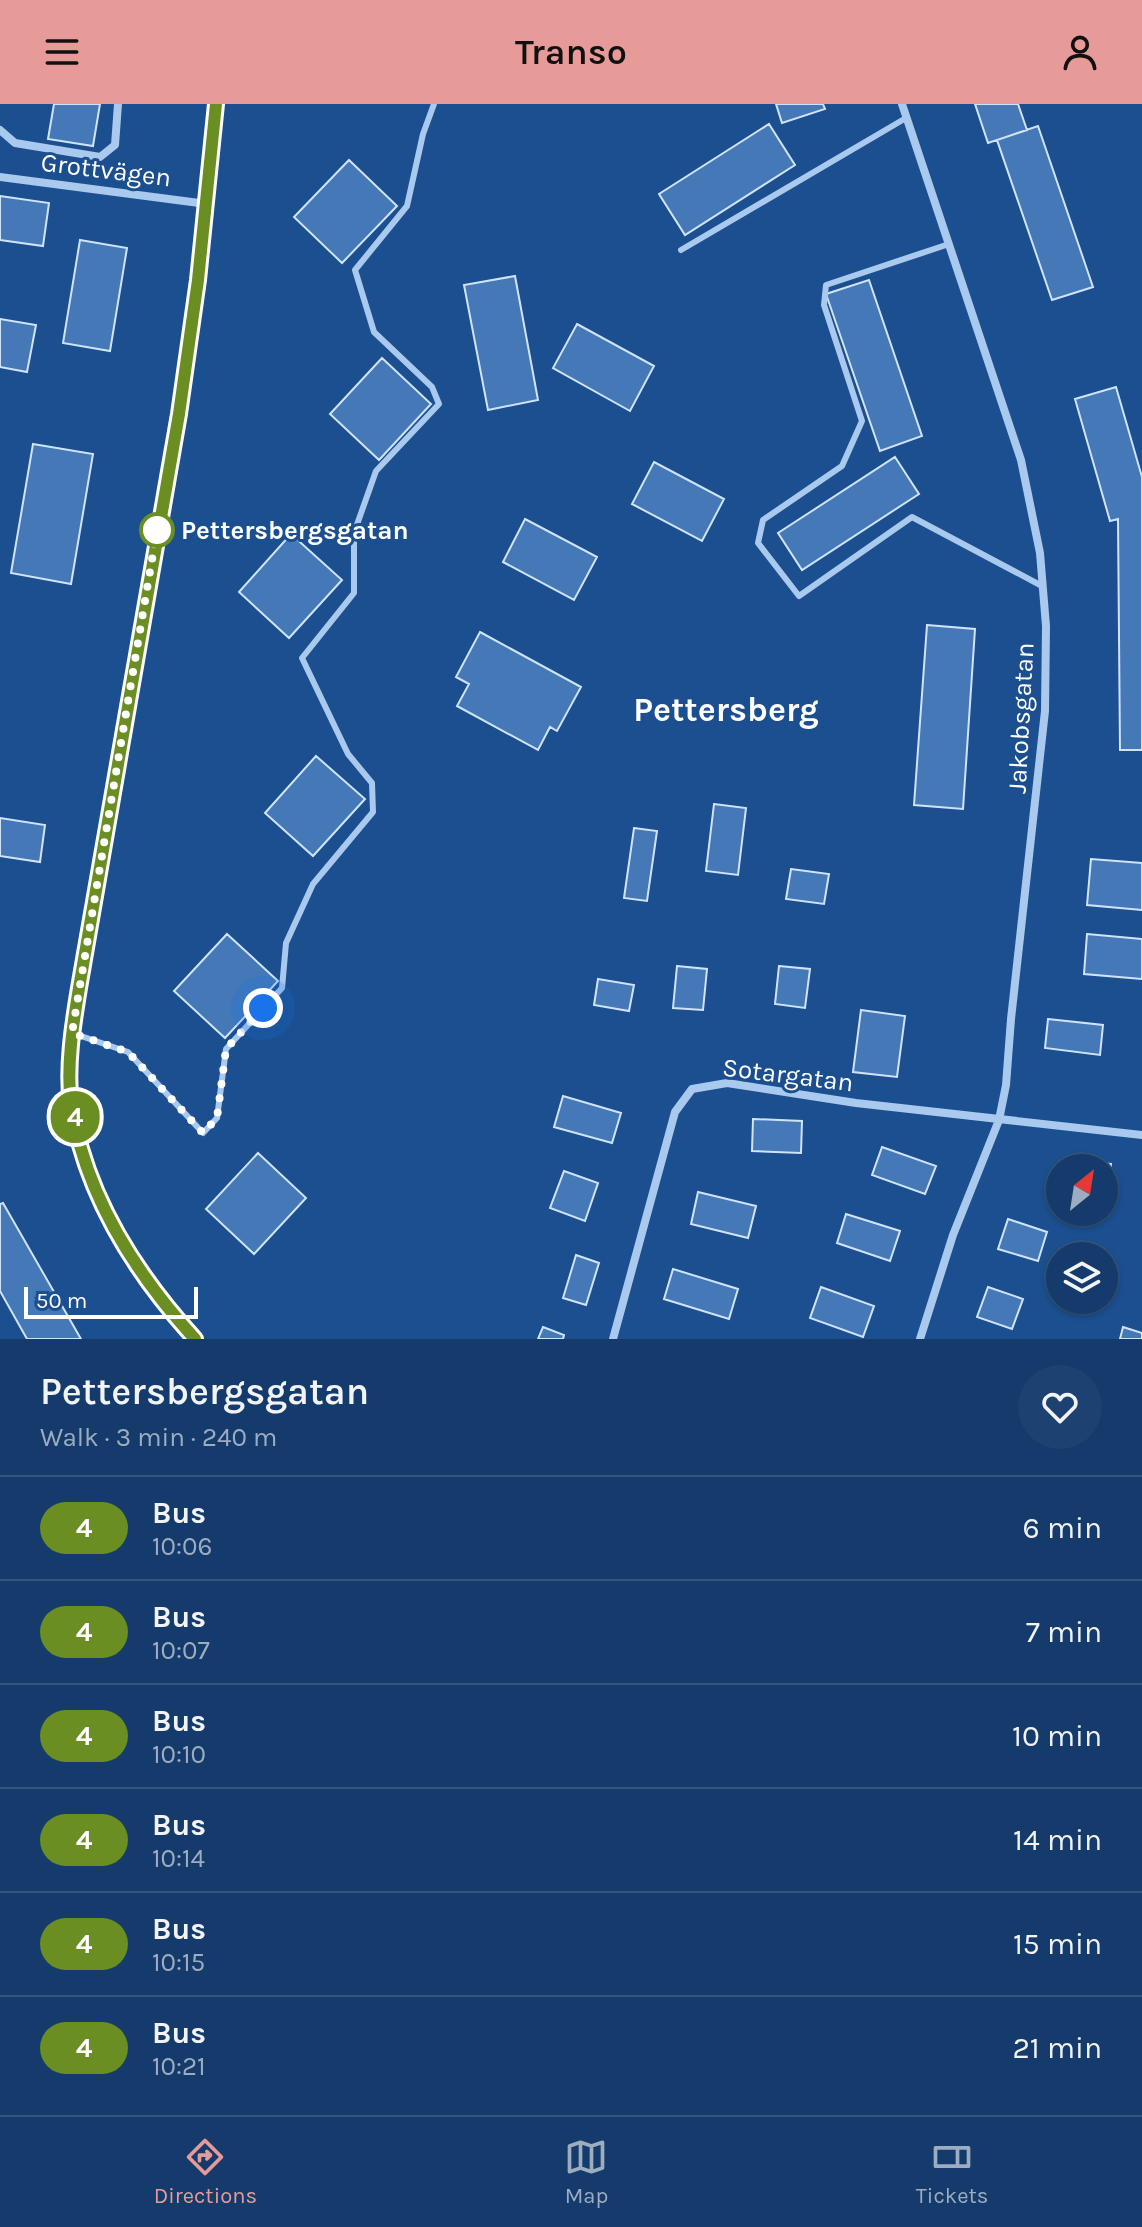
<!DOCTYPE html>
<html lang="en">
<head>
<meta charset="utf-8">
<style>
  :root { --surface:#143b6b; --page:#1d4271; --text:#f1f3f6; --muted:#9dadc1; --line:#33557e; --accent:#e69b98 }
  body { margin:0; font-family:Karla,sans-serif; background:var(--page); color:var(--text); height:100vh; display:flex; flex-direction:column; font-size:30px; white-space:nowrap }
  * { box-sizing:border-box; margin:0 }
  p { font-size:26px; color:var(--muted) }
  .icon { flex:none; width:44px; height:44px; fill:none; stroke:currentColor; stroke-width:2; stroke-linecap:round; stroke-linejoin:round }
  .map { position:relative; height:1235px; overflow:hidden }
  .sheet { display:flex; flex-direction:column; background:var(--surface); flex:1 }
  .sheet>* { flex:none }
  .badge { padding:0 16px; border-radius:26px; font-size:28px; line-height:52px }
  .needle { width:52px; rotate:30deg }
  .tools { position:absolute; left:1046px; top:1050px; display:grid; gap:16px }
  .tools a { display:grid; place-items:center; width:72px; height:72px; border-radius:50%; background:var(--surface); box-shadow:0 2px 6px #0004,0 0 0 2px var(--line); font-size:40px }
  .scale { position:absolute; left:24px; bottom:20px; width:174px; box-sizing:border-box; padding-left:8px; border:4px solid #fff; border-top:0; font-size:22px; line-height:28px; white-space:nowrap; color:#fff; -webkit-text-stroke:6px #1b4f8f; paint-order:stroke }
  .you { position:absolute; width:40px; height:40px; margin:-20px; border:6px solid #fff; border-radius:50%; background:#1a73e8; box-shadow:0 0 0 12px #1a73e833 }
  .map>.badge { position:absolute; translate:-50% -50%; box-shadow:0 0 0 4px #fff }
  .round { display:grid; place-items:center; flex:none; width:84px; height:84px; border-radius:42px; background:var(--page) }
  .overview { display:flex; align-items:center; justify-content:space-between; height:136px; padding:0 40px }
  h1 { font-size:38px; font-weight:600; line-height:60px }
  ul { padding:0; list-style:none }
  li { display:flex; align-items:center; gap:24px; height:104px; padding:0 40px; border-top:2px solid var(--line) }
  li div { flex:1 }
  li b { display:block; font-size:30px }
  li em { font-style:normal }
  li .badge { min-width:88px; font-weight:700; text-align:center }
  header { display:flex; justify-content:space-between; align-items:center; height:104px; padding:0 40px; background:var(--accent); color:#111; font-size:36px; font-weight:600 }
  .menu { display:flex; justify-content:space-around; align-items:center; height:112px; border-top:2px solid var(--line); background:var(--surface); font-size:22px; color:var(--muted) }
  .menu a { display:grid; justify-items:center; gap:4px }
  .menu .active { color:var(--accent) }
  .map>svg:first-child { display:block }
  .building { fill:#4478b7; stroke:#cfe3fa; stroke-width:2 }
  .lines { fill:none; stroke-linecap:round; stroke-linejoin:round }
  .lane { stroke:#a9c9ee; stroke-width:6 }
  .street { stroke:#a9c9ee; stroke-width:8 }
  .line-casing { stroke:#fff; stroke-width:18 }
  .line { stroke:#6b8e23; stroke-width:12 }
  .walk { stroke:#fff; stroke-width:8; stroke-dasharray:0 14.4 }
  .stop-dot { fill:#fff; stroke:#6b8e23; stroke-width:4 }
  .labels { text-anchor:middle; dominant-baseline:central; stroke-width:6; stroke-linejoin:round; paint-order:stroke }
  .street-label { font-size:26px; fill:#fff; stroke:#1b4f8f }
  .stop-label { font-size:26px; font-weight:bold; fill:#fff; stroke:#1b4f8f; text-anchor:start }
  .district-label { font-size:34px; font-weight:bold; fill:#fff; stroke:#1b4f8f }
</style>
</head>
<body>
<header><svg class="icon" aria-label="menu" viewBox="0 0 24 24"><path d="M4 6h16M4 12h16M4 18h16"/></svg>Transo<svg class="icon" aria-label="person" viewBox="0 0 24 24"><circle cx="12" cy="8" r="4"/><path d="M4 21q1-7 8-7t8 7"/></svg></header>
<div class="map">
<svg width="1142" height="1235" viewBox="0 0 1142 1235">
  <rect width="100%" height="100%" fill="#1b4f8f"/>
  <!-- building -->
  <path class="building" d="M54,0H100L93,42L48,35Z
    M776,0H823L825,5L782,19Z
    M975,0H1018L1027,26L988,39Z
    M769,20L795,61L685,131L659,90Z
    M1038,22L1093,183L1052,196L997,36Z
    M349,56L397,102L342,159L294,113Z
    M0,92L49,99L43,142L0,136Z
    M80,136L127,144L110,247L63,239Z
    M515,172L538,296L488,306L464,181Z
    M869,176L922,332L880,347L826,190Z
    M0,215L36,221L27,268L0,263Z
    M577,220L654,262L630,307L553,264Z
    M382,254L431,300L379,356L330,310Z
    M1116,283L1142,373V646H1120L1118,415L1110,417L1075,295Z
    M33,340L93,350L71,480L11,469Z
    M895,353L919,390L802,466L778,429Z
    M654,358L724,395L702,437L632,400Z
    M525,415L597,453L574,496L503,458Z
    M291,430L342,476L289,534L239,488Z
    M927,521L975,525L963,705L914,701Z
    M480,528L581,583L557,627L550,623L538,646L457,602L469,580L456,573Z
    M316,652L365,695L313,752L265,709Z
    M714,700L746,704L738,771L706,767Z
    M0,714L45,721L40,758L0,752Z
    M634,724L657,727L647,797L624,794Z
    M1091,755L1142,759V806L1087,801Z
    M791,765L829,770L824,800L786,795Z
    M227,830L278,877L225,934L174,887Z
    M1087,830L1142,835V875L1084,870Z
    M677,862L707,865L703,906L673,904Z
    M779,862L810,865L805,904L775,900Z
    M598,875L634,881L629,907L594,901Z
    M861,906L905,912L897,973L853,968Z
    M1048,915L1103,921L1100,951L1045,944Z
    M563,992L621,1009L612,1039L554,1023Z
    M753,1015L802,1017L801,1049L752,1047Z
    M882,1043L936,1062L925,1090L872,1071Z
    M258,1049L306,1094L254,1150L206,1105Z
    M1074,1057L1111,1060L1108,1094H1104V1064H1073Z
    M564,1067L598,1079L585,1117L550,1104Z
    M698,1088L756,1102L748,1134L691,1120Z
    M3,1099L81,1235H27L0,1187V1100Z
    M846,1110L900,1127L890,1157L837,1139Z
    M1008,1115L1047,1128L1038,1157L998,1145Z
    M576,1151L599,1159L586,1201L563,1194Z
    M673,1165L738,1185L729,1215L664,1195Z
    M821,1183L874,1202L863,1233L810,1214Z
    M988,1183L1023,1195L1012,1225L977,1213Z
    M543,1223L564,1231L563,1235H538Z
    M1123,1223L1142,1229V1235H1120Z"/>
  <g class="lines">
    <!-- lane -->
    <path class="lane" d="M949,140L826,181L824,201L862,317L842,362L763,416L758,439L799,492L912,413L1042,482
      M681,146L906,14
      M72,929L128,948L203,1029L217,1014L226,945L282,884L286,839L313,780L373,708L372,679L348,650L302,554L354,489V429L376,367L439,300L432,283L374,228L355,166L407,102L423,30L434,0"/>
    <!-- street -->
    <path class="street" d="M902,0L1021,356L1040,449L1046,522L1045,607L1011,915L1006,981L999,1016L953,1131L920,1235
      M0,26L15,39L100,53L115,41L118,0
      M0,73L207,100
      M195,1235C141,1176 98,1112 79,1033C77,1021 72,1009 71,997C69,975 72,951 72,929L144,498L179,310L198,176L216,0
      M613,1235L675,1008L692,985L727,979L856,999L1142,1031"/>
  </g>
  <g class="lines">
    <defs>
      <path id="line" d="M195,1235C134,1168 85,1091 71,1000C66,964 73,920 79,884L179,310L198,176L216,0"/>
    </defs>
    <!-- line casing -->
    <use href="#line" class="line-casing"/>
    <!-- line -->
    <use href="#line" class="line"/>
    <!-- walk -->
    <path class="walk" d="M157,426L72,929L128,948L203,1029L217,1014L226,945L263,904"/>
  </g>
  <!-- markers -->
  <circle class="stop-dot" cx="157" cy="426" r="16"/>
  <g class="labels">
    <!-- street labels -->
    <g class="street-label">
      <text transform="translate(106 66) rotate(7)">Grottvägen</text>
      <text transform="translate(1021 614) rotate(-87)">Jakobsgatan</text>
      <text transform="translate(788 971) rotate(7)">Sotargatan</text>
    </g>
    <!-- stop labels -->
    <g class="stop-label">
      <text x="181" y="426">Pettersbergsgatan</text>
    </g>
    <!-- district labels -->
    <g class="district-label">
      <text x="726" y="606">Pettersberg</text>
    </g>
  </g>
</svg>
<div class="tools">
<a><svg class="needle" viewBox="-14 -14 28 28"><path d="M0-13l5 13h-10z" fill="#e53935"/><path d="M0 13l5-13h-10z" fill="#9dadc1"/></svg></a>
<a><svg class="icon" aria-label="layers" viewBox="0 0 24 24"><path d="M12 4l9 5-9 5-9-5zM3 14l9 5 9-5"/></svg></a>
</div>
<div class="scale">50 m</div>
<div class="you" style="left:263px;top:904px"></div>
<b class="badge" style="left:75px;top:1013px;background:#6b8e23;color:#fff">4</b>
</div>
<section class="sheet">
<div class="overview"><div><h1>Pettersbergsgatan</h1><p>Walk · 3 min · 240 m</p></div><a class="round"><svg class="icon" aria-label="heart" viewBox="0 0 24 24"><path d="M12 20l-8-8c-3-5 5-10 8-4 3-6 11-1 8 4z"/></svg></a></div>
<ul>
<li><span class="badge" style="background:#6b8e23;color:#fff">4</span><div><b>Bus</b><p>10:06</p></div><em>6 min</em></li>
<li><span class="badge" style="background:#6b8e23;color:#fff">4</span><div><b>Bus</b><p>10:07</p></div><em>7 min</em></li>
<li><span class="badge" style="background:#6b8e23;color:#fff">4</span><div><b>Bus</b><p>10:10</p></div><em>10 min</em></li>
<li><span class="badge" style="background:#6b8e23;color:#fff">4</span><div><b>Bus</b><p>10:14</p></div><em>14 min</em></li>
<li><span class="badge" style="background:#6b8e23;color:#fff">4</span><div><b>Bus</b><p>10:15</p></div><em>15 min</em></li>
<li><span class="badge" style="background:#6b8e23;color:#fff">4</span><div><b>Bus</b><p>10:21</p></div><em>21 min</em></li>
</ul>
</section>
<nav class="menu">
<a class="active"><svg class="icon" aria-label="directions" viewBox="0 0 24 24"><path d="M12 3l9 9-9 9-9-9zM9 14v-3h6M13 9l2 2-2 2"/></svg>Directions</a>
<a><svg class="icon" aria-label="map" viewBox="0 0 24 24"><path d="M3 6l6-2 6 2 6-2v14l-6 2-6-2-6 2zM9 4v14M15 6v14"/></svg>Map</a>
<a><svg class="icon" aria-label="tickets" viewBox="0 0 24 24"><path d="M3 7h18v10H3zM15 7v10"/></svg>Tickets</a>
</nav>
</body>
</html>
